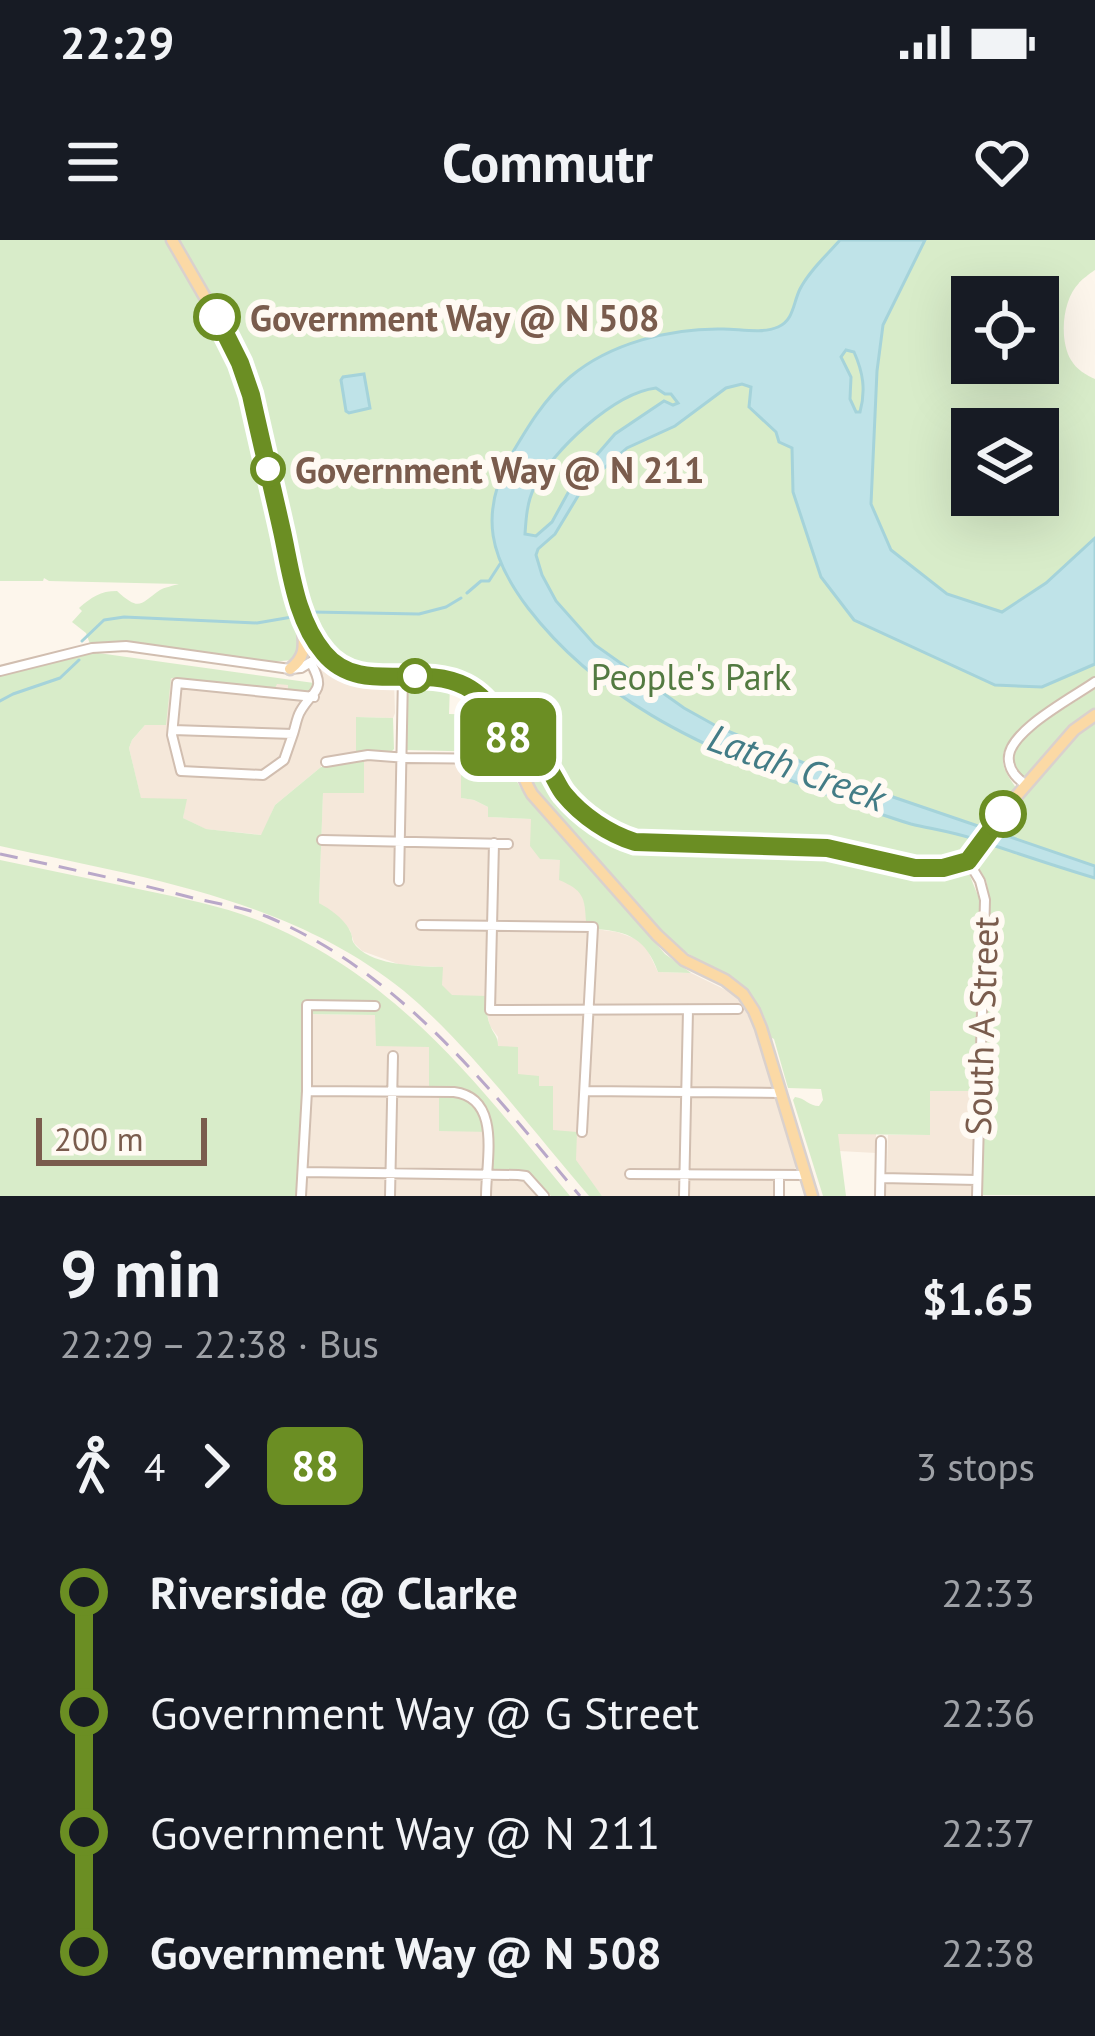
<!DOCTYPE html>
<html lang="en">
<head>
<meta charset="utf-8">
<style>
  :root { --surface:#171b24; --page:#242831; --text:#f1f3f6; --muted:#9ea1a6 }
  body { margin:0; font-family:"PT Sans",sans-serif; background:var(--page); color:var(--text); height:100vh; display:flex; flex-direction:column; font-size:45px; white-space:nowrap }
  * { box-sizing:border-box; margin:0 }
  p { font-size:39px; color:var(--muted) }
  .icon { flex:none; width:66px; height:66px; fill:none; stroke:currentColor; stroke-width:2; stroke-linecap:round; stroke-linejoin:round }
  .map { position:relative; height:956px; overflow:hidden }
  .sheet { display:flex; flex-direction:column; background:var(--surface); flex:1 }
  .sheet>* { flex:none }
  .badge { padding:0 24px; border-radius:18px; font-size:42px; line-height:78px }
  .buttons { position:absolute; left:951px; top:36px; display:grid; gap:24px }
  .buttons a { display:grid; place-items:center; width:108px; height:108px; border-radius:0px; background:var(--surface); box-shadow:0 12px 48px #0002; font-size:60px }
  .scale { position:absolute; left:36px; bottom:30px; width:171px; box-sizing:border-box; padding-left:12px; border:6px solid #7a5c4d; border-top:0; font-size:33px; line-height:42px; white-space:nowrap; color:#7a5c4d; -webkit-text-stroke:9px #fffaf3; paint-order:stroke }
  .map>.badge { position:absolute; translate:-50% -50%; box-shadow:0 0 0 6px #fff }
  .legs { display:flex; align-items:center; gap:18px; height:132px; padding:0 60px; font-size:39px }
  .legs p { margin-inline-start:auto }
  .head { display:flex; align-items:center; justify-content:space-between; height:204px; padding:0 60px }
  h1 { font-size:66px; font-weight:700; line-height:90px }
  ul { padding:0 60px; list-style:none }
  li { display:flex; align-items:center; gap:42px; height:120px; font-size:45px }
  li i { display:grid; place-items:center; width:18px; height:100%; margin:0 15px; background:currentColor }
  li i::after { content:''; width:30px; height:30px; margin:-15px; border:9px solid; border-radius:50%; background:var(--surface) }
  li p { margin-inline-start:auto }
  li:first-child i { background:linear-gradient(#0000 50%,currentColor 0) }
  li:last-child i { background:linear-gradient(currentColor 50%,#0000 0) }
  .status { display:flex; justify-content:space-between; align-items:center; height:84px; padding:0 60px; background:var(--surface); direction:ltr }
  .status svg { height:33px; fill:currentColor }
  header { display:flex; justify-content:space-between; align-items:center; height:156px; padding:0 60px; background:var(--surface); font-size:54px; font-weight:700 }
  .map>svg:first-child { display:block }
  .residential { fill:#f5e8da }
  .green { fill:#d8ecc9; fill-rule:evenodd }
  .water { fill:#bfe3e8; stroke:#a5d3da; stroke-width:3; fill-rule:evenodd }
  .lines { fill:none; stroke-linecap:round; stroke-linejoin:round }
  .stream { stroke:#a5d3da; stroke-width:3 }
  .minor-casing { stroke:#d1beb0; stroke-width:12 }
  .major-casing { stroke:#dad1cd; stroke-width:15 }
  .minor { stroke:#fff; stroke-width:8 }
  .major { stroke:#fbd9a5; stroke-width:10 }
  .rail { stroke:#b9a8c9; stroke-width:3; stroke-dasharray:18 12; stroke-linecap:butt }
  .line-1-casing { stroke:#fff; stroke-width:27 }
  .line-1 { stroke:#6b8e23; stroke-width:18 }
  .stop-1-dot { fill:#fff; stroke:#6b8e23; stroke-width:6 }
  .labels { text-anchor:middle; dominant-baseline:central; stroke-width:12; stroke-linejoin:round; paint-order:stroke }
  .stop-label { font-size:36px; font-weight:bold; fill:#7a5c4d; stroke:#fffaf3; text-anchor:start }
  .park-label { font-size:36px; fill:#537a41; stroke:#fffaf3 }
  .street-label { font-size:36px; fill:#7a5c4d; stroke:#fffaf3 }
  .water-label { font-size:39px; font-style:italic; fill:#437c86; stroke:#fffaf3 }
</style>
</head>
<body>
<div class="status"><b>22:29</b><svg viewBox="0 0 49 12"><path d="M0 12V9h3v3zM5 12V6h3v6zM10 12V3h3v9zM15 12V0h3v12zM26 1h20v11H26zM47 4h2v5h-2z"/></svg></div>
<header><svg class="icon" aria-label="menu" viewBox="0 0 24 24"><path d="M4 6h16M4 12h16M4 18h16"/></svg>Commutr<svg class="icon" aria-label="heart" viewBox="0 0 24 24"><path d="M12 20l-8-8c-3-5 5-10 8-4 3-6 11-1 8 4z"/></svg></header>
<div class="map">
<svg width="1095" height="956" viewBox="0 0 1095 956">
  <rect width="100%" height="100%" fill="#fdf6ec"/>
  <!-- residential -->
  <path class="residential" d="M324,422L351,436L394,442L395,473L393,478L357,477L356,512L321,522V527L275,565L262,595L205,589L183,578L186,559H141L129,508L132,500L145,485L171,438L274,448L276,444L314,443L308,432Z
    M364,518L408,523H461V558L474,560L488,567L489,577L531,579L540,619L560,620L583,657L595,689L617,692L639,700L645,705L658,732L691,733L734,754L753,783L797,925L793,931L777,932V956H602L552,891L539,846L518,834L497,806L498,797L490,786L487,774V756H452L442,746V727L401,725L362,711L354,703L350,690L319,663L323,552Z
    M300,774L376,775L429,807V846H439L491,891L490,929H522L531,932L551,956H296L302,866Z
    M930,851H975L971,936L887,933L888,895H930Z
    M837,893L876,894V913L839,911Z
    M890,942H969L973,947V956H884V947Z"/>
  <!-- green -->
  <path class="green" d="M0,0H840C827,15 808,32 800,50C793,64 793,81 777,88C761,94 739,88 722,89C695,89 666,93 640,101C575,120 531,168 506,230C502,241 495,253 493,264C486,295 500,325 516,351L509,318L566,149L789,111L821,337L1042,447L1095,424V440C1070,456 999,489 1003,522C1004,532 1011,540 1016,548L981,599L961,619L935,625L900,621L842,607L650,602L619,595L567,552L553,522L545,514L523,511L497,460L476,442L439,428L355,426L341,417L326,405L290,345L302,402L299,415L291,420L273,422L121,401L90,404L86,393L72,382L82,371L79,368C92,357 100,351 117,351C140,372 140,364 160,350C163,348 175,345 179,344L49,341L44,338L43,341H0Z
    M925,0H1095V30C1093,31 1080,41 1079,43C1062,60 1059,100 1071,120C1077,130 1086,135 1095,139V298L1046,343L1002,372L947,354L891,309L871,264L877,131L883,85ZM972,57H1038V123H972ZM972,189H1038V255H972Z
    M846,110L854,111C863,132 866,150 860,172H856L850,159L852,146L841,117Z
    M91,412L314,443L310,453L288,451V445L277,444L275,448L171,438L166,485H145L132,500L129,508L141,558L187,559L183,578L206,589L261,595L275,565L321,527L364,518V553H323L319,663C330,669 343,678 349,689C355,700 349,698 357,707C375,726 419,726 443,727L442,745L452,755L487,756C487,765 486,776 490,785C493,794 498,795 498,806L518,807V834L539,836V846H553V890L577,892L576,920L602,956H589C532,890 470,806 404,751C289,658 140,637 0,606V436Z
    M410,442L450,445L449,474L488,475L501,510L490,512L406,510L407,446Z
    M1095,449V469L1064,494L1027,536H1020C1016,530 1012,527 1013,519C1014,495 1076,462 1095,449Z
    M356,477L393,478L394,509L391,512H356Z
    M1095,481V956L981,955L989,655L986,640L976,624C1010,578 1048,512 1095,481Z
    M461,523L508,526L523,552L665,714L691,733L658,732C646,699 629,691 595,689L594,683L586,682C585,657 583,650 559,640L560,620L540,619L530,606L531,579L488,577V567L474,560L461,558Z
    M534,528H538L563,558L617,601L651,611H789L843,617L915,633L968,631L980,661L975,851H930V895L838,894L846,956H823L793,860L795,857C805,858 809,866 819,866L823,860L821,849L788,848L774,799L770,797C758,735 713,736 672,702L540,553L529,537L530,531Z
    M0,620C48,630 96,640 143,650C185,659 228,667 267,684C401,741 480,847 570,956H551C526,927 528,929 490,929L491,892L439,891V847L429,846V807L376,806L375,775L301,774L302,866L296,956H0Z"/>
  <!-- water -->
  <path class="water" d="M840,0H925L883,85L877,131L871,264L891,310L947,354L1002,372L1046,343L1095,298V424L1042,447L995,445L854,380L821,337L793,252L792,208L779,202L776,192L749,167L751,147L742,144L726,148L675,186L627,208L584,246L555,294L538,309L536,315L542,335L556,361L595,405L684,468L718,487L852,543L1095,626V638C1054,626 1014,612 974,599C953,592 932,589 911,584C874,573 837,558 800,544C697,505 597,458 528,368C490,318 479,275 510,217C527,188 544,159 570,137C610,103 671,88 723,89C740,89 762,94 778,87C794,80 793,63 800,49C809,31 827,15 840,0ZM846,110L854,112C863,132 866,150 860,172H856L850,159L851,137L841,117ZM656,148L665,154H671L678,163L673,165L664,161L615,194L575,240L552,282L536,296L525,294C526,279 527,262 534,248C552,211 614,153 656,148Z
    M364,134L370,168L349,173L346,171L341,140L343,137Z"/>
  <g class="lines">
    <!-- stream -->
    <path class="stream" d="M467,353L481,341H489L500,324
      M312,372L419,374L446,367L461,358
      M82,401L104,380L124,377L257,383L292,377
      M0,461L13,454L60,438L79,420"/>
    <defs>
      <path id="minor" d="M0,431L92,408L126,406L290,429L301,428L324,414
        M173,490L293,494C295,488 297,477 300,472C313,449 327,452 311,423
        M293,494L284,520L263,535L181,531L172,495L177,443L314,457
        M326,522L368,515L407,518L515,519
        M1026,545C1018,539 1010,532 1009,521C1004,493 1074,457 1095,442
        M322,600L508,604
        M494,603L490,770L738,769
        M968,621L980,641L985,660L977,956
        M399,641L403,436
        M421,685L593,687L582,892
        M307,851L454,852C502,858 486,920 486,956
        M586,851L780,853
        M303,932L518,935L526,936L544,956
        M630,934L806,935
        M779,936V956
        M881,938L977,940
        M301,956L307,851V765L375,766
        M390,956L393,816
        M684,956L688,770
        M880,956L881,901"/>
      <path id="major" d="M172,0L224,90L240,123L251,155L299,365C338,483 410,402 480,457C510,480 513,522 532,554L657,695L684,720L725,740L743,754L754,771L761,788L812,956
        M290,429C307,416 304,405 303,386
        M515,519L541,521C549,531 555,543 563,553C581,575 609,595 635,602L652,605H788L841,611L915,628L943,629L960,625L976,611L1014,559L1074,490L1095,475"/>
    </defs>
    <!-- minor casing -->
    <use href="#minor" class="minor-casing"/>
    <!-- major casing -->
    <use href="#major" class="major-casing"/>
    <!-- minor -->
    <use href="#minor" class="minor"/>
    <!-- major -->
    <use href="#major" class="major"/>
    <!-- rail -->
    <path class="rail" d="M0,614C66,628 132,642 197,659C220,664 246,668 268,677C402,734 489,848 580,956"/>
  </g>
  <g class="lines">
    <defs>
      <path id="line-1" d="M217,77L240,123L251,155C261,201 272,246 282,291C291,332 296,380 324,413C375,475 474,379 515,519C523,520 537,517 543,522C552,529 557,546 564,554C582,576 609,594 635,602L827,608L915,628H943L968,621L1003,574"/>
    </defs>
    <!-- line-1 casing -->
    <use href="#line-1" class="line-1-casing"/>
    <!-- line-1 -->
    <use href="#line-1" class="line-1"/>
  </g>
  <!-- markers -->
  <g class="stop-1-dot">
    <circle cx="217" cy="77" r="21"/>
    <circle cx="268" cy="229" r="15"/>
    <circle cx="415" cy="436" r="15"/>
    <circle cx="1003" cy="574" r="21"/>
  </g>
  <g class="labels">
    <!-- stop labels -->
    <g class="stop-label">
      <text x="250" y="77">Government Way @ N 508</text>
      <text x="295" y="229">Government Way @ N 211</text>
    </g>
    <!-- park labels -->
    <g class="park-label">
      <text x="691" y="436">People's Park</text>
    </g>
    <!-- street labels -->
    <g class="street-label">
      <text transform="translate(981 786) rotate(-88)">South A Street</text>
    </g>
    <!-- water labels -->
    <g class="water-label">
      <text transform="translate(797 527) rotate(20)">Latah Creek</text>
    </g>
  </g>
</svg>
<div class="buttons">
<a><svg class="icon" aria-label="locate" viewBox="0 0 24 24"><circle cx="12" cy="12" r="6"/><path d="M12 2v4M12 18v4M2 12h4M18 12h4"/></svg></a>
<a><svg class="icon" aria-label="layers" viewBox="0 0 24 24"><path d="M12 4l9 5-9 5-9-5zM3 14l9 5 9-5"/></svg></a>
</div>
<div class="scale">200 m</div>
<b class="badge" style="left:508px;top:497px;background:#6b8e23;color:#fff">88</b>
</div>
<section class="sheet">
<div class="head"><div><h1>9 min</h1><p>22:29 – 22:38 · Bus</p></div><b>$1.65</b></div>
<div class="legs"><svg class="icon" aria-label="walk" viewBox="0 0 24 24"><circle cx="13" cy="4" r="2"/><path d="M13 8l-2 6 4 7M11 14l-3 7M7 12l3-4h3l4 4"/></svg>4<svg class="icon" aria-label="forward" viewBox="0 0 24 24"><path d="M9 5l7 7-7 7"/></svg><b class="badge" style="background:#6b8e23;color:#fff">88</b><p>3 stops</p></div>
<ul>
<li><i style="color:#6b8e23"></i><b>Riverside @ Clarke</b><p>22:33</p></li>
<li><i style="color:#6b8e23"></i><span>Government Way @ G Street</span><p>22:36</p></li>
<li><i style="color:#6b8e23"></i><span>Government Way @ N 211</span><p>22:37</p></li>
<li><i style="color:#6b8e23"></i><b>Government Way @ N 508</b><p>22:38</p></li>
</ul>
</section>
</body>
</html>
